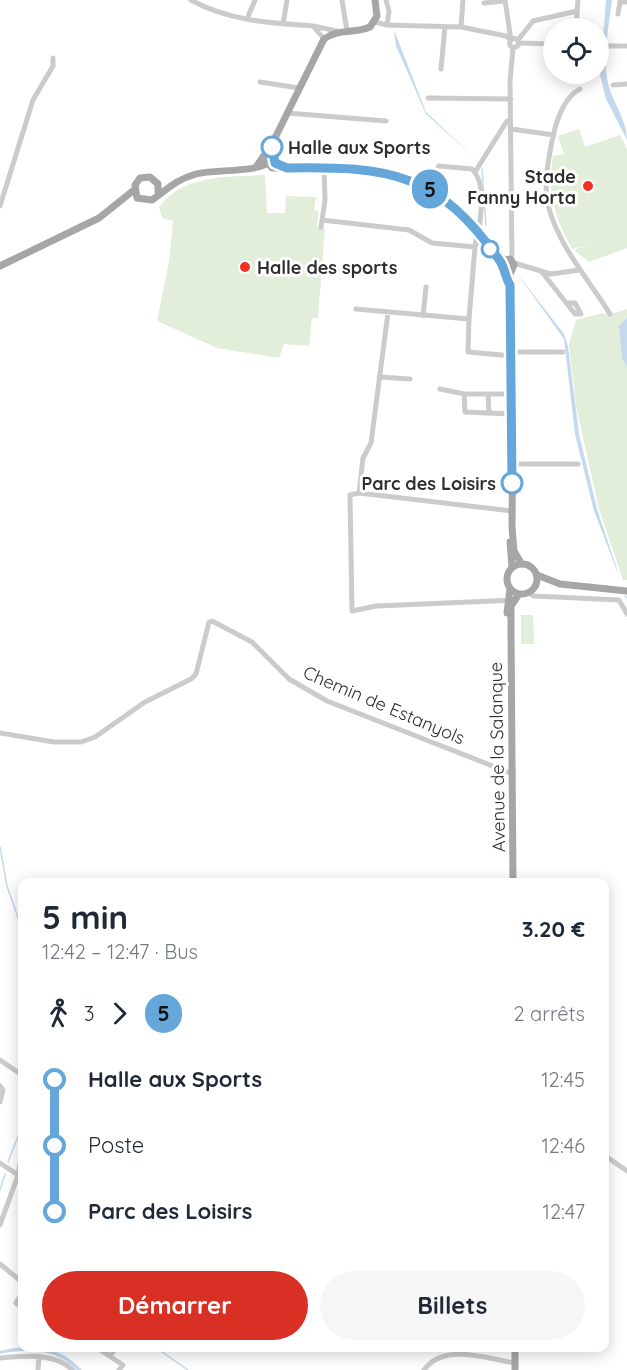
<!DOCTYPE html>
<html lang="fr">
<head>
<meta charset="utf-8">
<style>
  :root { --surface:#fff; --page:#f6f6f7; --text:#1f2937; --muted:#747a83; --accent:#d93025 }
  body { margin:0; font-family:Quicksand,sans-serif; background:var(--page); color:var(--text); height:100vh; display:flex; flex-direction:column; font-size:22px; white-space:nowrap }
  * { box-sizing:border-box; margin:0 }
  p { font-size:20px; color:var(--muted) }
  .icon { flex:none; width:33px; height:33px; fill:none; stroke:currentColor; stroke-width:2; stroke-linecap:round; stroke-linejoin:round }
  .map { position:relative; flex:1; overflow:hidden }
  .sheet { position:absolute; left:18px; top:878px; width:591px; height:474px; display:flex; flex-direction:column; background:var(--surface); border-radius:12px; box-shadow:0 3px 15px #0003 }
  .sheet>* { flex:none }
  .badge { padding:0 12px; border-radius:20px; font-size:21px; line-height:39px }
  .fabs { position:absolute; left:543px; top:18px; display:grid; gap:12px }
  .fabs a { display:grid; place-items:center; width:66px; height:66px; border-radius:50%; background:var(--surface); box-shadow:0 3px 15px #0003; font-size:30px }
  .map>.badge { position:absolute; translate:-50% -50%; box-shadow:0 0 0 3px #fff }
  .legs { display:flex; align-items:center; gap:9px; height:66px; padding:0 24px; font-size:20px }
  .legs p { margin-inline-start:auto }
  .overview { display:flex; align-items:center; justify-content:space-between; height:102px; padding:0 24px }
  h1 { font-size:33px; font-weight:800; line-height:45px }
  .action { display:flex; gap:12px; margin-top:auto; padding:12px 24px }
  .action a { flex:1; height:69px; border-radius:36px; background:var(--accent); color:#fff; font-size:24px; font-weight:800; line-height:69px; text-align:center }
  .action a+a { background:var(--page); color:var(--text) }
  ul { padding:0 24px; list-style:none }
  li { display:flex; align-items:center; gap:21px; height:66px; font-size:22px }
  li i { display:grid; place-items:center; width:9px; height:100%; margin:0 8px; background:currentColor }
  li i::after { content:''; width:15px; height:15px; margin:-8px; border:4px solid; border-radius:50%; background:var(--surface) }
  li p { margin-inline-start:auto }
  li:first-child i { background:linear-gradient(#0000 50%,currentColor 0) }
  li:last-child i { background:linear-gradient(currentColor 50%,#0000 0) }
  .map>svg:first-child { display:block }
  .green { fill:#e2edda }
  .water { fill:#c5d9ee }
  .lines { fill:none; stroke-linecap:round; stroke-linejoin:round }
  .stream { stroke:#c5d9ee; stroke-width:1.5 }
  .minor { stroke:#cbcbcb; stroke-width:5 }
  .major { stroke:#a6a6a6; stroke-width:7 }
  .line-1-casing { stroke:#fff; stroke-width:14 }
  .line-1 { stroke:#65a6db; stroke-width:9 }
  .stop-1-dot { fill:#fff; stroke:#65a6db; stroke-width:3 }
  .poi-dot { fill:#f32f22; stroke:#fff; stroke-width:2 }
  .labels { text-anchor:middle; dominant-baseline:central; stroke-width:6; stroke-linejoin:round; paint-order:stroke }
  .stop-label { font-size:18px; font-weight:bold; fill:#2e2e2e; stroke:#fff; text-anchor:start }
  .poi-label { font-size:18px; font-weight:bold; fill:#2e2e2e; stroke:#fff; text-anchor:end }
  .street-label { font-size:18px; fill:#2e2e2e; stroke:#fff }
</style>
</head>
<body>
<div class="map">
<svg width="627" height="1370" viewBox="0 0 627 1370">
  <rect width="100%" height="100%" fill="#fff"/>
  <!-- green -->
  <path class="green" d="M579,129L585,147L620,135L627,149V248L589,262L574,250L590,244L572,249C554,216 547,194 553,156L564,154L558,136Z
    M265,175L267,213H285L286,196L316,197L314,210L319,211L317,227L325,228L318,318H312L309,346L284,344L279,358L217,348L157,321L169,261L173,221L162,218L159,207C184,174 227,177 265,175Z
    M627,309V580H623L599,509L576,406L569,344L576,320L603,313L608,315Z
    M521,615H533L534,644H521Z"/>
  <!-- water -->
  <path class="water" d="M606,0H612C609,27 602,57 608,83C613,104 627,119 627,140L606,99L600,75Z
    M394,30L426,112L476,159L426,114L396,46Z
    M516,272L564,334L568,346L579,434L597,509L621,581L594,511L575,434L564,339Z
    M627,318V367L622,359L619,326Z
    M15,1348C44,1347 61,1348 82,1370H77C56,1349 29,1348 0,1354V1351Z"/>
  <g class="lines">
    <!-- stream -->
    <path class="stream" d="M482,168L486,225
      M625,596L627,598
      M0,847L7,886L22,929
      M8,1162L22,1126
      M0,1190L5,1174
      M155,1347L188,1370"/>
    <!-- minor -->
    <path class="minor" d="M191,0C229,21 270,23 313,26
      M342,0L347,31
      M386,0L389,11L387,25
      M505,0L511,40
      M484,3L505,1
      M618,14L620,2H627
      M247,19L255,0
      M375,22L387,25L461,27L506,36L511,40
      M283,24L287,0
      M461,27L463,0
      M576,28L578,0
      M509.5 43a4.5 4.5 0 1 1 9 0a4.5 4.5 0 1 1-9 0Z
      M324,39L313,26L337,31
      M518,40L533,21L577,11
      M519,43L554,44
      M598,46H627
      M441,69L445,27
      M260,82L299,88
      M613,85L627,84
      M580,89C564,97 557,119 553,136C549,157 543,183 548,205C558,245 589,280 610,314
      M428,98L511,99
      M287,113L386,121
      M511,129L554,135
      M475,172L507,121L510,120
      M424,186L439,166L472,169C486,182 481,213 479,230
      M0,206L33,100L53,66V58
      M322,220L409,230L432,243L475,247L469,319L356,309
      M321,227L325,200L324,168
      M477,229L475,247L481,234
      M512,260L510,81L513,48
      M514,263L551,274L580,270
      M542,272L575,314H581L575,303H567
      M423,316L426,287
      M469,319L468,352L512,356
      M512,352H563
      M379,377L410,379
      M440,389L464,394H513
      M464,394L465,412L513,414
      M488,394L489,413
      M512,464H578
      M359,493L363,458L371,443L388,313
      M512,511L359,493L350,495L352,611L376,606L513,600
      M529,593L534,596L619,600L627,614
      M0,733L54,742H81L95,737L145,702L191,679L196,674L209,622L212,621L252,642L289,679L327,701L513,774
      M0,1060L22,1075
      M0,1086L3,1090L0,1102
      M22,1153L18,1175L22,1179
      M604,1155L627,1171
      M0,1163L18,1175L0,1225
      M0,1264L22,1282
      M22,1293L16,1303L22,1308
      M96,1347L123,1365L119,1370
      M110,1356L116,1347
      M0,1358C25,1356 53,1352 73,1370
      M38,1370L39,1356
      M424,1370C444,1342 488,1359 515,1363"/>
    <!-- major -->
    <path class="major" d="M264,159L272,168H333L376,173L414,181L443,196L473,223L504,260
      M256,167L273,142L324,39C339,28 354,34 370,27L377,16L375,0
      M158,192V184L150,177L140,178L135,185L137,198L152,200C168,189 175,180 196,174C214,169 260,173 270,161L272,147
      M498,258L506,271L507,280
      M504,260L510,259L514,265L509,277L513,414L512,527L514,551L521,563
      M0,266L99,218L134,190
      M510,542L512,567
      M507 579a15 15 0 1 1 30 0a15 15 0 1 1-30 0Z
      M537,575L560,584L627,591
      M507,613L510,589
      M513,882L511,632V606L519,594
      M515,1347V1370"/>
  </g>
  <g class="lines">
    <defs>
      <path id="line-1" d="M272,147L275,163L287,168C390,166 439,173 500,261C505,269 505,277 510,285L512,483"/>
    </defs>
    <!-- line-1 casing -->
    <use href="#line-1" class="line-1-casing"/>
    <!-- line-1 -->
    <use href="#line-1" class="line-1"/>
  </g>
  <!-- markers -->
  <g class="stop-1-dot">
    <circle cx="272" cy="147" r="10"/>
    <circle cx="490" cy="249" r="8"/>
    <circle cx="512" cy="483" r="10"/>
  </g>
  <g class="poi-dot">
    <circle cx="588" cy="186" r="6"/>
    <circle cx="245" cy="267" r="6"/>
  </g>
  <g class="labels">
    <!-- stop labels -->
    <g class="stop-label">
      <text x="288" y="147">Halle aux Sports</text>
      <text x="496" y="483" text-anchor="end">Parc des Loisirs</text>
    </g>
    <!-- poi labels -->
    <g class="poi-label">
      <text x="576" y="176">Stade<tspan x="576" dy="21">Fanny Horta</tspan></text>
      <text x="257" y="267" text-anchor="start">Halle des sports</text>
    </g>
    <!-- street labels -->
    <g class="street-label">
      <text transform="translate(384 705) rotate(23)">Chemin de Estanyols</text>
      <text transform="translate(497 757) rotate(-91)">Avenue de la Salanque</text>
    </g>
  </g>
</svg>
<div class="fabs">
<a><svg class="icon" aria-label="locate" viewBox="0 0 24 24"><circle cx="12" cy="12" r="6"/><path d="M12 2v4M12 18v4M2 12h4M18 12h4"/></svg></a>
</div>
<b class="badge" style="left:430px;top:189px;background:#65a6db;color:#111">5</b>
<section class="sheet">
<div class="overview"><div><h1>5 min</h1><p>12:42 – 12:47 · Bus</p></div><b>3.20 €</b></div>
<div class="legs"><svg class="icon" aria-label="walk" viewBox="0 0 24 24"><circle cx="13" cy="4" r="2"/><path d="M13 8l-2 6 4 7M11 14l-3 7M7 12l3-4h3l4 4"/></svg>3<svg class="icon" aria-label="forward" viewBox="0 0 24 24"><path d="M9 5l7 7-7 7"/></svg><b class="badge" style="background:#65a6db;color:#111">5</b><p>2 arrêts</p></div>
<ul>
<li><i style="color:#65a6db"></i><b>Halle aux Sports</b><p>12:45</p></li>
<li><i style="color:#65a6db"></i><span>Poste</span><p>12:46</p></li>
<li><i style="color:#65a6db"></i><b>Parc des Loisirs</b><p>12:47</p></li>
</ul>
<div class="action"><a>Démarrer</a><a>Billets</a></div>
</section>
</div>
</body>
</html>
